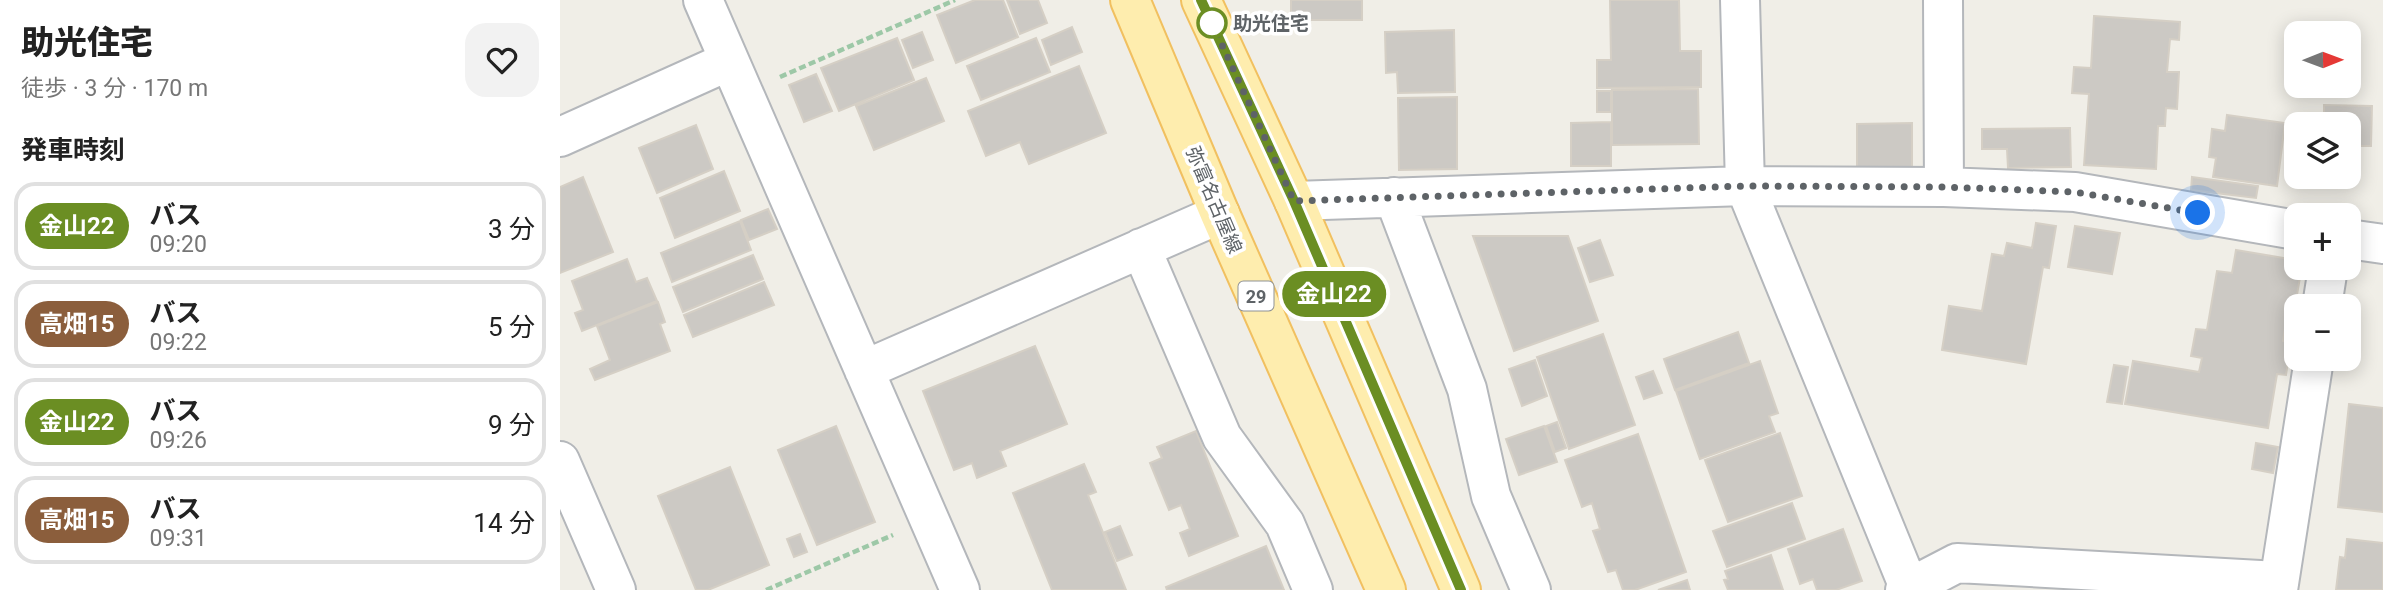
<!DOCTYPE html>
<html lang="ja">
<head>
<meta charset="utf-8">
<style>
  :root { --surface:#fff; --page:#f2f2f2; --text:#222; --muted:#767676; --line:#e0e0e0 }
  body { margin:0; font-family:Roboto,"Noto Sans JP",sans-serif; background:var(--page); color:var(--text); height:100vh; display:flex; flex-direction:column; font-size:26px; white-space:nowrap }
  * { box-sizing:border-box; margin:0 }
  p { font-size:23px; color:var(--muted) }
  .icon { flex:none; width:38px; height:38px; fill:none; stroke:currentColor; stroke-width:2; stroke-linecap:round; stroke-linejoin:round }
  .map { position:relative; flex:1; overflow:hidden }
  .details { display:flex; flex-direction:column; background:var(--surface); width:560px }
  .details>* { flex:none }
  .badge { padding:0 14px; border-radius:23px; font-size:24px; line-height:46px }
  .needle { width:46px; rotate:89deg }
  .tools { position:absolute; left:1724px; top:21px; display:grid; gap:14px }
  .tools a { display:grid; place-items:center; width:77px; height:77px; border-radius:14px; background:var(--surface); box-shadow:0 4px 18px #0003; font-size:35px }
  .you { position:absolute; width:35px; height:35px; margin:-18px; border:5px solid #fff; border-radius:50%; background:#1a73e8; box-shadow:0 0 0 10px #1a73e833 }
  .map>.badge { position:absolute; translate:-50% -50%; box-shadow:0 0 0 4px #fff }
  h2 { padding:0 21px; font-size:26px; line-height:63px }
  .round { display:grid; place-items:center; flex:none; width:74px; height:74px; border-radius:21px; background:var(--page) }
  .head { display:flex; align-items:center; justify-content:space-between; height:119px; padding:0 21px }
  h1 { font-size:33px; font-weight:800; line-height:52px }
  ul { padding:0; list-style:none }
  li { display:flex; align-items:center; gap:21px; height:88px; margin:0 14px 10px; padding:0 7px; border:4px solid var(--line); border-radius:21px }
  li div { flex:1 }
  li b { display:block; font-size:26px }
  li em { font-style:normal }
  li .badge { min-width:77px; font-weight:700; text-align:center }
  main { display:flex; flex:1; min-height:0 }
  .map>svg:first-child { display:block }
  .building { fill:#ccc9c4; stroke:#d5cfc5; stroke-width:2 }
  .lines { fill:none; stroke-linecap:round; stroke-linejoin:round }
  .minor-casing { stroke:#b4b7bb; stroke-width:42 }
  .primary-casing { stroke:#f1c060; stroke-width:42 }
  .path { stroke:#9dc8a7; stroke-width:4.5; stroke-dasharray:7 3.5; stroke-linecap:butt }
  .minor { stroke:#fff; stroke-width:38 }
  .primary { stroke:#feedae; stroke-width:38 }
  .line-casing { stroke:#fff; stroke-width:16 }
  .line { stroke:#6b8e23; stroke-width:10 }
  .walk { stroke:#5e6367; stroke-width:7; stroke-dasharray:0 12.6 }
  .stop-dot { fill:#fff; stroke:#6b8e23; stroke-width:3.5 }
  .labels { text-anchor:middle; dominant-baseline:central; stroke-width:7; stroke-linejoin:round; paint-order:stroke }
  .shield { fill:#fff; stroke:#8e9295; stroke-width:2 }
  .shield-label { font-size:18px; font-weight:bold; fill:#5e6367 }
  .stop-label { font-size:19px; font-weight:bold; fill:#5e6367; stroke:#fff; text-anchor:start }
  .street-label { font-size:19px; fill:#5e6367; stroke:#fff }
</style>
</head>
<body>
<main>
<section class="details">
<div class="head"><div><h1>助光住宅</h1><p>徒歩 · 3 分 · 170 m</p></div><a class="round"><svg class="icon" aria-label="heart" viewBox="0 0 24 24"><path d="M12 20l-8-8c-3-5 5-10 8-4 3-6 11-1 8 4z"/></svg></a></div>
<h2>発車時刻</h2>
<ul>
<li><span class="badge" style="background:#6b8e23;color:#fff">金山22</span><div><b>バス</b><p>09:20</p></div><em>3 分</em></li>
<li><span class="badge" style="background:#8b5e3c;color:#fff">高畑15</span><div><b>バス</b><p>09:22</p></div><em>5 分</em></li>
<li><span class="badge" style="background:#6b8e23;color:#fff">金山22</span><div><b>バス</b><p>09:26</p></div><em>9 分</em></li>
<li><span class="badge" style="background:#8b5e3c;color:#fff">高畑15</span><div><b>バス</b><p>09:31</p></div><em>14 分</em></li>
</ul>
</section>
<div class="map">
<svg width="1823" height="590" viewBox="0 0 1823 590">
  <rect width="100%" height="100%" fill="#f0eee7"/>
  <!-- building -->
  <path class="building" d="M415,0H443L458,37L396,63L377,15Z
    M447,0H478L487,23L460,34Z
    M731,0H802V20H731Z
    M1050,0H1119L1120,51H1141V87L1037,88V60H1051Z
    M1534,16L1620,22L1619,40L1610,39L1607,72H1619L1617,109L1606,108L1605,126H1598L1596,169L1524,165L1529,94L1512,93L1514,67L1531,68Z
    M512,27L522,52L491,65L482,40Z
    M894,30L895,92L838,93L837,72L826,73L825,32Z
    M362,32L373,60L353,68L342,40Z
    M337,38L354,80L279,111L261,68Z
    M476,38L490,72L421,100L407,66Z
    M519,66L546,133L469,164L460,142L426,156L408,111Z
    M256,74L272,111L244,122L229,85Z
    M366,78L384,121L314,150L296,106Z
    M1138,89L1139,144L1052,145V90Z
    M1037,91H1051V112H1037Z
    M897,97V169L839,170L838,98Z
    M1764,105L1812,106L1811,146H1788V124H1764Z
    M1667,115L1725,123L1717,186L1653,177L1656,158L1649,157L1652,129L1665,131Z
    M1051,122V166H1011V123Z
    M1352,123V170L1297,171V124Z
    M136,125L153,169L97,193L79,148Z
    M1510,128L1511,167L1448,168L1447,149H1422V129Z
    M164,171L180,211L115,238L100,198Z
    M23,177L53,252L0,273V187Z
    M1632,177L1698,186L1696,198L1631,190Z
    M208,209L217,229L189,240L181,220Z
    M180,221L191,250L112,282L101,253Z
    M1476,223L1496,226L1489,268L1483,267L1466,364L1382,350L1389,306L1422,311L1432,254L1444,256L1447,243L1472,248Z
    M1515,226L1560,233L1552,274L1508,267Z
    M913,236H1008L1038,321L954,351Z
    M1040,240L1053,275L1030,282L1018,248Z
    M1676,250L1736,260L1735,271L1741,272L1735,306L1729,304L1723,341L1731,342L1726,375L1717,374L1708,428L1565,404L1573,361L1639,372L1642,358L1631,356L1636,329L1647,330L1657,271L1672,273Z
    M193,255L203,279L123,312L113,287Z
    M67,259L76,282L87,278L97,301L22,331L15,313L23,310L12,281Z
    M204,282L214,305L133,337L124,315Z
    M98,302L105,322L100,324L110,351L35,380L30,369L50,360L37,326Z
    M1178,332L1189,363L1115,390L1104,359Z
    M1043,334L1075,425L1009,449L977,357Z
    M475,346L507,424L440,451L446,466L417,478L412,463L394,470L363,391Z
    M975,360L987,396L962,406L949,369Z
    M1200,361L1218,413L1209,416L1215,432L1140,459L1116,391Z
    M1554,365L1568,367L1562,404L1547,402Z
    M1093,371L1102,393L1084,399L1076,377Z
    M1789,404L1823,408V512L1778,507Z
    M997,422L1006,448L995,452L986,426Z
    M276,426L315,522L257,545L218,450Z
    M984,426L997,462L959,475L946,439Z
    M636,431L678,536L629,556L620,533L630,529L621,505L609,510L590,463L602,458L597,447Z
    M1220,433L1242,496L1168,522L1145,460Z
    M1078,434L1126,572L1075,590H1063L1056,570L1048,572L1033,531L1040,529L1032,503L1022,507L1005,460Z
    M1696,443L1718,447L1713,473L1692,469Z
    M524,464L536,492L528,495L566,590H492L453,493Z
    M170,467L209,565L148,590H136L98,496Z
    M1232,503L1245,539L1167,567L1153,531Z
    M560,526L572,555L557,561L545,532Z
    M1283,529L1302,581L1276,590H1257L1253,579L1240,584L1228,549Z
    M240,534L247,552L234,557L227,539Z
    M1787,539L1823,543V590H1776L1780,557L1785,558Z
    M706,546L724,590H607L606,587Z
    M1211,555L1223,590H1168L1164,580L1168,579L1165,571Z
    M1127,580L1130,590H1098Z"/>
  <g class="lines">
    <defs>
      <path id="minor" d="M143,0L400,590
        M1180,0L1185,186L1350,590
        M1383,0L1384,187
        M0,137L169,61
        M834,197L907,389L931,496L971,590
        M734,201L1185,186L1384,187L1515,192L1736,230
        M1788,239L1823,244
        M581,248L662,437L725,524L753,590
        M1762,306L1768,268
        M304,370L660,214
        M0,461L56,590
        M1345,590L1397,563L1718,581
        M1718,590L1754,359"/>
      <path id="primary" d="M570,0L660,214L826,590
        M641,0L734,201L901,590"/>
    </defs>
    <!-- minor casing -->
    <use href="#minor" class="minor-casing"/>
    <!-- primary casing -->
    <use href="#primary" class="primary-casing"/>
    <!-- path -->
    <path class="path" d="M220,77L395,0
      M206,590L333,535"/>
    <!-- minor -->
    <use href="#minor" class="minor"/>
    <!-- primary -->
    <use href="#primary" class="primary"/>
  </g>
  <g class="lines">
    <defs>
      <path id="line" d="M641,0L734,201L901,590"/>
    </defs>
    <!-- line casing -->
    <use href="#line" class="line-casing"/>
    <!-- line -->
    <use href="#line" class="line"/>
    <!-- walk -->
    <path class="walk" d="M652,23L734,201L1185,186L1384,187L1515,192L1638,213"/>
  </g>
  <!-- markers -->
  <circle class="stop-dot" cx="652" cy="23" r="14"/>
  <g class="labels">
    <!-- shield labels -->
    <rect class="shield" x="678.5" y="281.5" width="35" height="29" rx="5"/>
    <g class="shield-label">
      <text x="696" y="296">29</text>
    </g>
    <!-- stop labels -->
    <g class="stop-label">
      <text x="673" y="23">助光住宅</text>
    </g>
    <!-- street labels -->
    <g class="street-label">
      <text transform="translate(654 200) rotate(67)">弥富名古屋線</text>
    </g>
  </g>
</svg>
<div class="tools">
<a><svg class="needle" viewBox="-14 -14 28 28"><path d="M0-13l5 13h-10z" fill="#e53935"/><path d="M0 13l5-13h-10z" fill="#767676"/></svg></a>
<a><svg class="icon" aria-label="layers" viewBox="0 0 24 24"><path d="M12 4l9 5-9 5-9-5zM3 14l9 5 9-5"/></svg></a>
<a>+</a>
<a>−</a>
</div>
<div class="you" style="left:1638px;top:213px"></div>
<b class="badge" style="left:774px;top:294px;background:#6b8e23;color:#fff">金山22</b>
</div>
</main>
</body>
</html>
